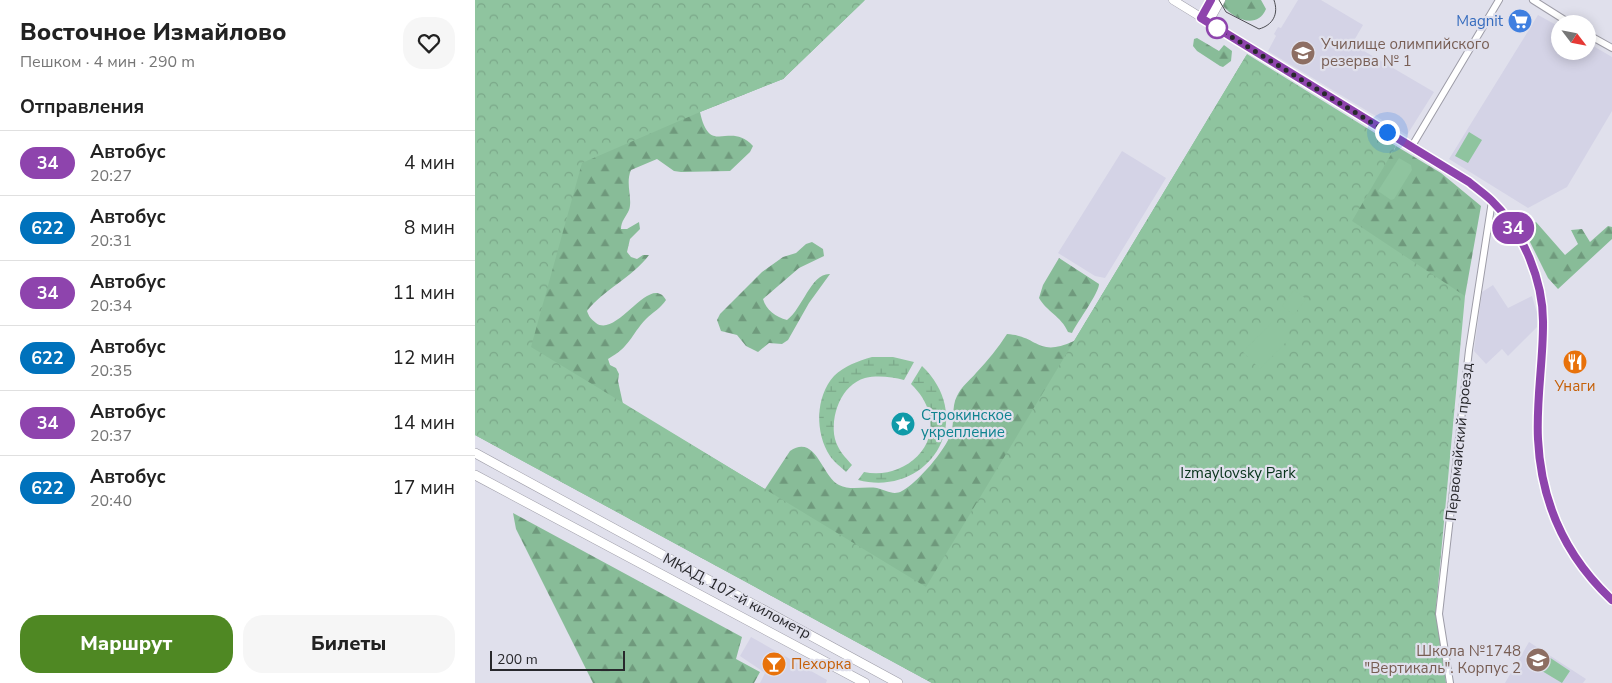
<!DOCTYPE html>
<html lang="ru">
<head>
<meta charset="utf-8">
<style>
  :root { --surface:#fff; --page:#f6f6f6; --text:#222; --muted:#767676; --line:#e0e0e0; --accent:#4f8823 }
  body { margin:0; font-family:"Nunito Sans",sans-serif; background:var(--page); color:var(--text); height:100vh; display:flex; flex-direction:column; font-size:19px; white-space:nowrap }
  * { box-sizing:border-box; margin:0 }
  p { font-size:16px; color:var(--muted) }
  .icon { flex:none; width:28px; height:28px; fill:none; stroke:currentColor; stroke-width:2; stroke-linecap:round; stroke-linejoin:round }
  .map { position:relative; flex:1; overflow:hidden }
  .details { display:flex; flex-direction:column; background:var(--surface); width:475px }
  .details>* { flex:none }
  .badge { padding:0 10px; border-radius:16px; font-size:18px; line-height:32px }
  .needle { width:32px; rotate:122deg }
  .fabs { position:absolute; left:1076px; top:15px; display:grid; gap:10px }
  .fabs a { display:grid; place-items:center; width:45px; height:45px; border-radius:50%; background:var(--surface); box-shadow:0 2px 12px #0003; font-size:25px }
  .scale { position:absolute; left:15px; bottom:12px; width:135px; box-sizing:border-box; padding-left:5px; border:2px solid #28282c; border-top:0; font-size:14px; line-height:18px; white-space:nowrap; color:#28282c; -webkit-text-stroke:4px #e0e0ec; paint-order:stroke }
  .you { position:absolute; width:25px; height:25px; margin:-12px; border:4px solid #fff; border-radius:50%; background:#1a73e8; box-shadow:0 0 0 8px #1a73e833 }
  .map>.badge { position:absolute; translate:-50% -50%; box-shadow:0 0 0 2px #fff }
  h2 { padding:0 20px; font-size:19px; line-height:45px }
  .round { display:grid; place-items:center; flex:none; width:52px; height:52px; border-radius:20px; background:var(--page) }
  .summary { display:flex; align-items:center; justify-content:space-between; height:85px; padding:0 20px }
  h1 { font-size:24px; font-weight:800; line-height:38px }
  .primary-button { display:flex; gap:10px; margin-top:auto; padding:10px 20px }
  .primary-button a { flex:1; height:58px; border-radius:20px; background:var(--accent); color:#fff; font-size:20px; font-weight:800; line-height:58px; text-align:center }
  .primary-button a+a { background:var(--page); color:var(--text) }
  ul { padding:0; list-style:none }
  li { display:flex; align-items:center; gap:15px; height:65px; padding:0 20px; border-top:1px solid var(--line) }
  li div { flex:1 }
  li b { display:block; font-size:19px }
  li em { font-style:normal }
  li .badge { min-width:55px; font-weight:700; text-align:center }
  main { display:flex; flex:1; min-height:0 }
  .map>svg:first-child { display:block }
  .built { fill:#d4d3e6 }
  .forest { fill:url(#forest-firs) }
  .wetland { fill:url(#wetland-marsh) }
  .park { fill:url(#park-crowns) }
  .garden { fill:#8fc49f }
  .lines { fill:none; stroke-linecap:round; stroke-linejoin:round }
  .minor-casing { stroke:#9d9ca7; stroke-width:8 }
  .major-casing { stroke:#9d9ca7; stroke-width:9 }
  .highway-casing { stroke:#9d9ca7; stroke-width:10 }
  .minor { stroke:#fff; stroke-width:6 }
  .major { stroke:#fff; stroke-width:8 }
  .highway { stroke:#fff; stroke-width:9 }
  .tram { stroke:#4d4d53; stroke-width:1 }
  .line-casing { stroke:#fff; stroke-width:11 }
  .line { stroke:#8e44ad; stroke-width:8 }
  .walk { stroke:#28282c; stroke-width:5; stroke-dasharray:0 9 }
  .stop-dot { fill:#fff; stroke:#8e44ad; stroke-width:2.5 }
  .labels { text-anchor:middle; dominant-baseline:central; stroke-width:4.5; stroke-linejoin:round; paint-order:stroke }
  .shop-label { font-size:15px; fill:#366cbe; stroke:#e0e0ec; text-anchor:end }
  .education-label { font-size:15px; fill:#785e54; stroke:#e0e0ec; text-anchor:start }
  .food-label { font-size:15px; fill:#c56008; stroke:#e0e0ec }
  .culture-label { font-size:15px; fill:#0d838f; stroke:#e0e0ec; text-anchor:start }
  .street-label { font-size:15px; fill:#28282c; stroke:#e0e0ec }
  .park-label { font-size:15px; fill:#07321a; stroke:#e0e0ec }
</style>
</head>
<body>
<main>
<section class="details">
<div class="summary"><div><h1>Восточное Измайлово</h1><p>Пешком · 4 мин · 290 m</p></div><a class="round"><svg class="icon" aria-label="heart" viewBox="0 0 24 24"><path d="M12 20l-8-8c-3-5 5-10 8-4 3-6 11-1 8 4z"/></svg></a></div>
<h2>Отправления</h2>
<ul>
<li><span class="badge" style="background:#8e44ad;color:#fff">34</span><div><b>Автобус</b><p>20:27</p></div><em>4 мин</em></li>
<li><span class="badge" style="background:#0072bc;color:#fff">622</span><div><b>Автобус</b><p>20:31</p></div><em>8 мин</em></li>
<li><span class="badge" style="background:#8e44ad;color:#fff">34</span><div><b>Автобус</b><p>20:34</p></div><em>11 мин</em></li>
<li><span class="badge" style="background:#0072bc;color:#fff">622</span><div><b>Автобус</b><p>20:35</p></div><em>12 мин</em></li>
<li><span class="badge" style="background:#8e44ad;color:#fff">34</span><div><b>Автобус</b><p>20:37</p></div><em>14 мин</em></li>
<li><span class="badge" style="background:#0072bc;color:#fff">622</span><div><b>Автобус</b><p>20:40</p></div><em>17 мин</em></li>
</ul>
<div class="primary-button"><a>Маршрут</a><a>Билеты</a></div>
</section>
<div class="map">
<svg width="1137" height="683" viewBox="0 0 1137 683">
  <defs>
    <pattern id="forest-firs" width="22" height="20" patternUnits="userSpaceOnUse" patternTransform="scale(1.25)"><rect width="22" height="20" fill="#88bc98"/><path d="M5 1l3.5 6h-7zM16 11l3.5 6h-7z" fill="#6f997c"/></pattern>
    <pattern id="wetland-marsh" width="20" height="14" patternUnits="userSpaceOnUse" patternTransform="scale(1.25)"><rect width="20" height="14" fill="#8fc49f"/><path d="M1 5h8M5 5V1M11 12h8M15 12V8" fill="none" stroke="#7ba889"/></pattern>
    <pattern id="park-crowns" width="20" height="18" patternUnits="userSpaceOnUse" patternTransform="scale(1.25)"><rect width="20" height="18" fill="#8fc49f"/><path d="M2 6a3 3 0 1 1 6 0M12 15a3 3 0 1 1 6 0" fill="none" stroke="#7ba889"/></pattern>
  </defs>
  <rect width="100%" height="100%" fill="#e0e0ec"/>
  <!-- built -->
  <path class="built" d="M823,0H846L888,25L877,44L959,92L932,135L793,51L801,36L799,34L803,27L806,28Z
    M1063,15L1085,27V51H1112L1113,43L1137,57V111L1092,187L1053,208L974,159Z
    M647,151L691,178L630,278L620,276L583,253Z
    M1018,285L1033,308L1057,296L1062,313V327L1033,356L1027,349L1011,364L999,351L1007,292Z
    M276,637L352,680L351,683H285L290,673L265,656Z
    M1054,642L1111,679L1108,683H1030Z"/>
  <!-- forest -->
  <path class="forest" d="M390,0L308,79L225,112C235,158 254,120 278,146L275,152L255,171L206,172L199,171L182,159L156,170C150,184 158,198 154,210C151,217 146,221 146,229H152L164,222L165,229L155,239L152,252L156,257L162,259L168,255H174C157,278 129,289 112,311C114,317 116,319 121,323C142,339 175,272 191,300C186,308 178,312 171,319C155,336 156,346 133,359L135,365L141,368L144,374L143,381L148,404L290,489L315,451C341,433 347,477 364,485C376,491 389,486 402,488C411,490 418,496 427,491C442,483 471,450 476,433C480,422 476,407 482,396C486,387 495,380 501,373C513,360 523,348 532,334C564,336 562,358 599,341L771,56L919,150L921,146L966,173L1006,206L990,296L457,683L0,435L52,194Z
    M750,0H786L791,9C782,30 759,19 748,6Z
    M722,38L744,51L749,45L757,51L756,61L748,67L745,66L722,51L718,46L719,39Z
    M1061,222L1090,255L1103,244L1096,230L1107,229L1115,242L1133,226L1137,227V239L1083,289L1073,278L1049,230Z
    M337,242L348,249L349,256L324,268L288,299C291,310 301,317 312,320C328,308 336,273 355,274L334,303L313,340L307,344L294,343L283,352L271,346L262,335L246,331L242,320L245,314L287,272L308,257L321,253L331,244Z
    M584,258L624,284C624,293 603,321 597,333L593,332C586,316 572,312 564,298L568,285Z
    M38,513L267,637L261,659L285,672L279,683H118L41,529Z"/>
  <!-- wetland -->
  <path class="wetland" d="M397,357H418L439,362L429,380C417,377 403,375 390,378C366,385 355,416 360,439C363,450 370,457 377,465L371,472C366,467 359,462 355,456C340,433 340,397 359,376C369,366 383,361 397,357Z
    M447,366C503,420 454,498 383,480L389,472C423,480 464,452 454,414C451,401 445,393 436,384Z"/>
  <!-- park -->
  <path class="park" d="M0,0H390L308,79L225,112L107,163L56,347L451,587L772,54L921,146L877,221L990,296L961,608L971,683H457L0,435Z"/>
  <!-- garden -->
  <path class="garden" d="M994,132L1007,140L993,163L980,156Z
    M924,158L936,165L937,170L919,199L916,200L903,191Z
    M819,290L831,299L819,315L807,306Z
    M798,321L815,338L785,369L768,352Z
    M1071,655L1095,671L1087,683L1062,668Z"/>
  <g class="lines">
    <defs>
      <path id="minor" d="M1058,0L1096,24
        M1112,34L1137,48
        M937,146L1024,0
        M975,683L964,614L994,350L1017,201"/>
      <path id="major" d="M698,0L994,182C1001,188 1010,194 1017,201C1048,231 1069,282 1068,325C1068,363 1061,401 1063,439C1066,502 1091,557 1137,600
        M726,18L736,0
        M733,23L746,0"/>
      <path id="highway" d="M0,453L423,683
        M0,475L390,683"/>
    </defs>
    <!-- minor casing -->
    <use href="#minor" class="minor-casing"/>
    <!-- major casing -->
    <use href="#major" class="major-casing"/>
    <!-- highway casing -->
    <use href="#highway" class="highway-casing"/>
    <!-- minor -->
    <use href="#minor" class="minor"/>
    <!-- major -->
    <use href="#major" class="major"/>
    <!-- highway -->
    <use href="#highway" class="highway"/>
    <!-- tram -->
    <path class="tram" d="M744,0L751,12L784,29C798,25 804,14 799,0"/>
  </g>
  <g class="lines">
    <defs>
      <path id="line" d="M736,0L726,18L994,182C1001,188 1010,194 1017,201C1048,231 1069,282 1068,325C1068,363 1061,401 1063,439C1066,502 1091,557 1137,600"/>
    </defs>
    <!-- line casing -->
    <use href="#line" class="line-casing"/>
    <!-- line -->
    <use href="#line" class="line"/>
    <!-- walk -->
    <path class="walk" d="M742,28L912,132"/>
  </g>
  <!-- icons -->
  <defs>
    <symbol id="supermarket-disc" viewBox="-11 -11 22 22"><circle r="9.5" fill="#3f7fe0" stroke="#e0e0ec"/><path d="M-6-5.5h2.5l.6 2H6L4.5 2H-2.5L-4.4-4H-6ZM-1.5 3.2a1.3 1.3 0 1 0 .1 0ZM3 3.2a1.3 1.3 0 1 0 .1 0Z" fill="#fff"/></symbol>
    <symbol id="university-disc" viewBox="-11 -11 22 22"><circle r="9.5" fill="#8d6e63" stroke="#e0e0ec"/><path d="M0-5L7-2L0 1L-7-2ZM-4 1L0 2.5L4 1V4Q0 6-4 4Z" fill="#fff"/></symbol>
    <symbol id="restaurant-disc" viewBox="-11 -11 22 22"><circle r="9.5" fill="#e8710a" stroke="#e0e0ec"/><path d="M-5-6h1v4h1v-4h1v4h1v-4h1v5L-1.5 .5V6h-2V.5L-5-1ZM5-6V6H3V1.5H1.5Q1.5-4 5-6Z" fill="#fff"/></symbol>
    <symbol id="sight-disc" viewBox="-11 -11 22 22"><circle r="9.5" fill="#0f9aa8" stroke="#e0e0ec"/><path d="M0-6L1.8-2.2L6-1.7L2.9 1.2L3.7 5.4L0 3.3L-3.7 5.4L-2.9 1.2L-6-1.7L-1.8-2.2Z" fill="#fff"/></symbol>
    <symbol id="school-disc" viewBox="-11 -11 22 22"><circle r="9.5" fill="#8d6e63" stroke="#e0e0ec"/><path d="M0-5L7-2L0 1L-7-2ZM-4 1L0 2.5L4 1V4Q0 6-4 4Z" fill="#fff"/></symbol>
    <symbol id="bar-disc" viewBox="-11 -11 22 22"><circle r="9.5" fill="#e8710a" stroke="#e0e0ec"/><path d="M-6-5H6L.8 .8V4.5H3.5V6h-7V4.5H-.8V.8Z" fill="#fff"/></symbol>
  </defs>
  <g fill-rule="evenodd">
    <use href="#supermarket-disc" x="1031" y="7" width="28" height="28"/>
    <use href="#university-disc" x="814" y="39" width="28" height="28"/>
    <use href="#restaurant-disc" x="1086" y="348" width="28" height="28"/>
    <use href="#sight-disc" x="414" y="410" width="28" height="28"/>
    <use href="#school-disc" x="1049" y="646" width="28" height="28"/>
    <use href="#bar-disc" x="285" y="650" width="28" height="28"/>
  </g>
  <!-- markers -->
  <circle class="stop-dot" cx="742" cy="28" r="10"/>
  <g class="labels">
    <!-- shop labels -->
    <g class="shop-label">
      <text x="1028" y="21">Magnit</text>
    </g>
    <!-- education labels -->
    <g class="education-label">
      <text x="846" y="44">Училище олимпийского<tspan x="846" dy="17">резерва № 1</tspan></text>
      <text x="1046" y="651" text-anchor="end">Школа №1748<tspan x="1046" dy="17">"Вертикаль". Корпус 2</tspan></text>
    </g>
    <!-- food labels -->
    <g class="food-label">
      <text x="1100" y="386">Унаги</text>
      <text x="316" y="664" text-anchor="start">Пехорка</text>
    </g>
    <!-- culture labels -->
    <g class="culture-label">
      <text x="446" y="415">Строкинское<tspan x="446" dy="17">укрепление</tspan></text>
    </g>
    <!-- street labels -->
    <g class="street-label">
      <text transform="translate(984 442) rotate(-84)">Первомайский проезд</text>
      <text transform="translate(262 596) rotate(28)">МКАД, 107-й километр</text>
    </g>
    <!-- park labels -->
    <g class="park-label">
      <text x="763" y="473">Izmaylovsky Park</text>
    </g>
  </g>
</svg>
<div class="fabs">
<a><svg class="needle" viewBox="-14 -14 28 28"><path d="M0-13l5 13h-10z" fill="#e53935"/><path d="M0 13l5-13h-10z" fill="#767676"/></svg></a>
</div>
<div class="scale">200 m</div>
<div class="you" style="left:912px;top:132px"></div>
<b class="badge" style="left:1038px;top:228px;background:#8e44ad;color:#fff">34</b>
</div>
</main>
</body>
</html>
